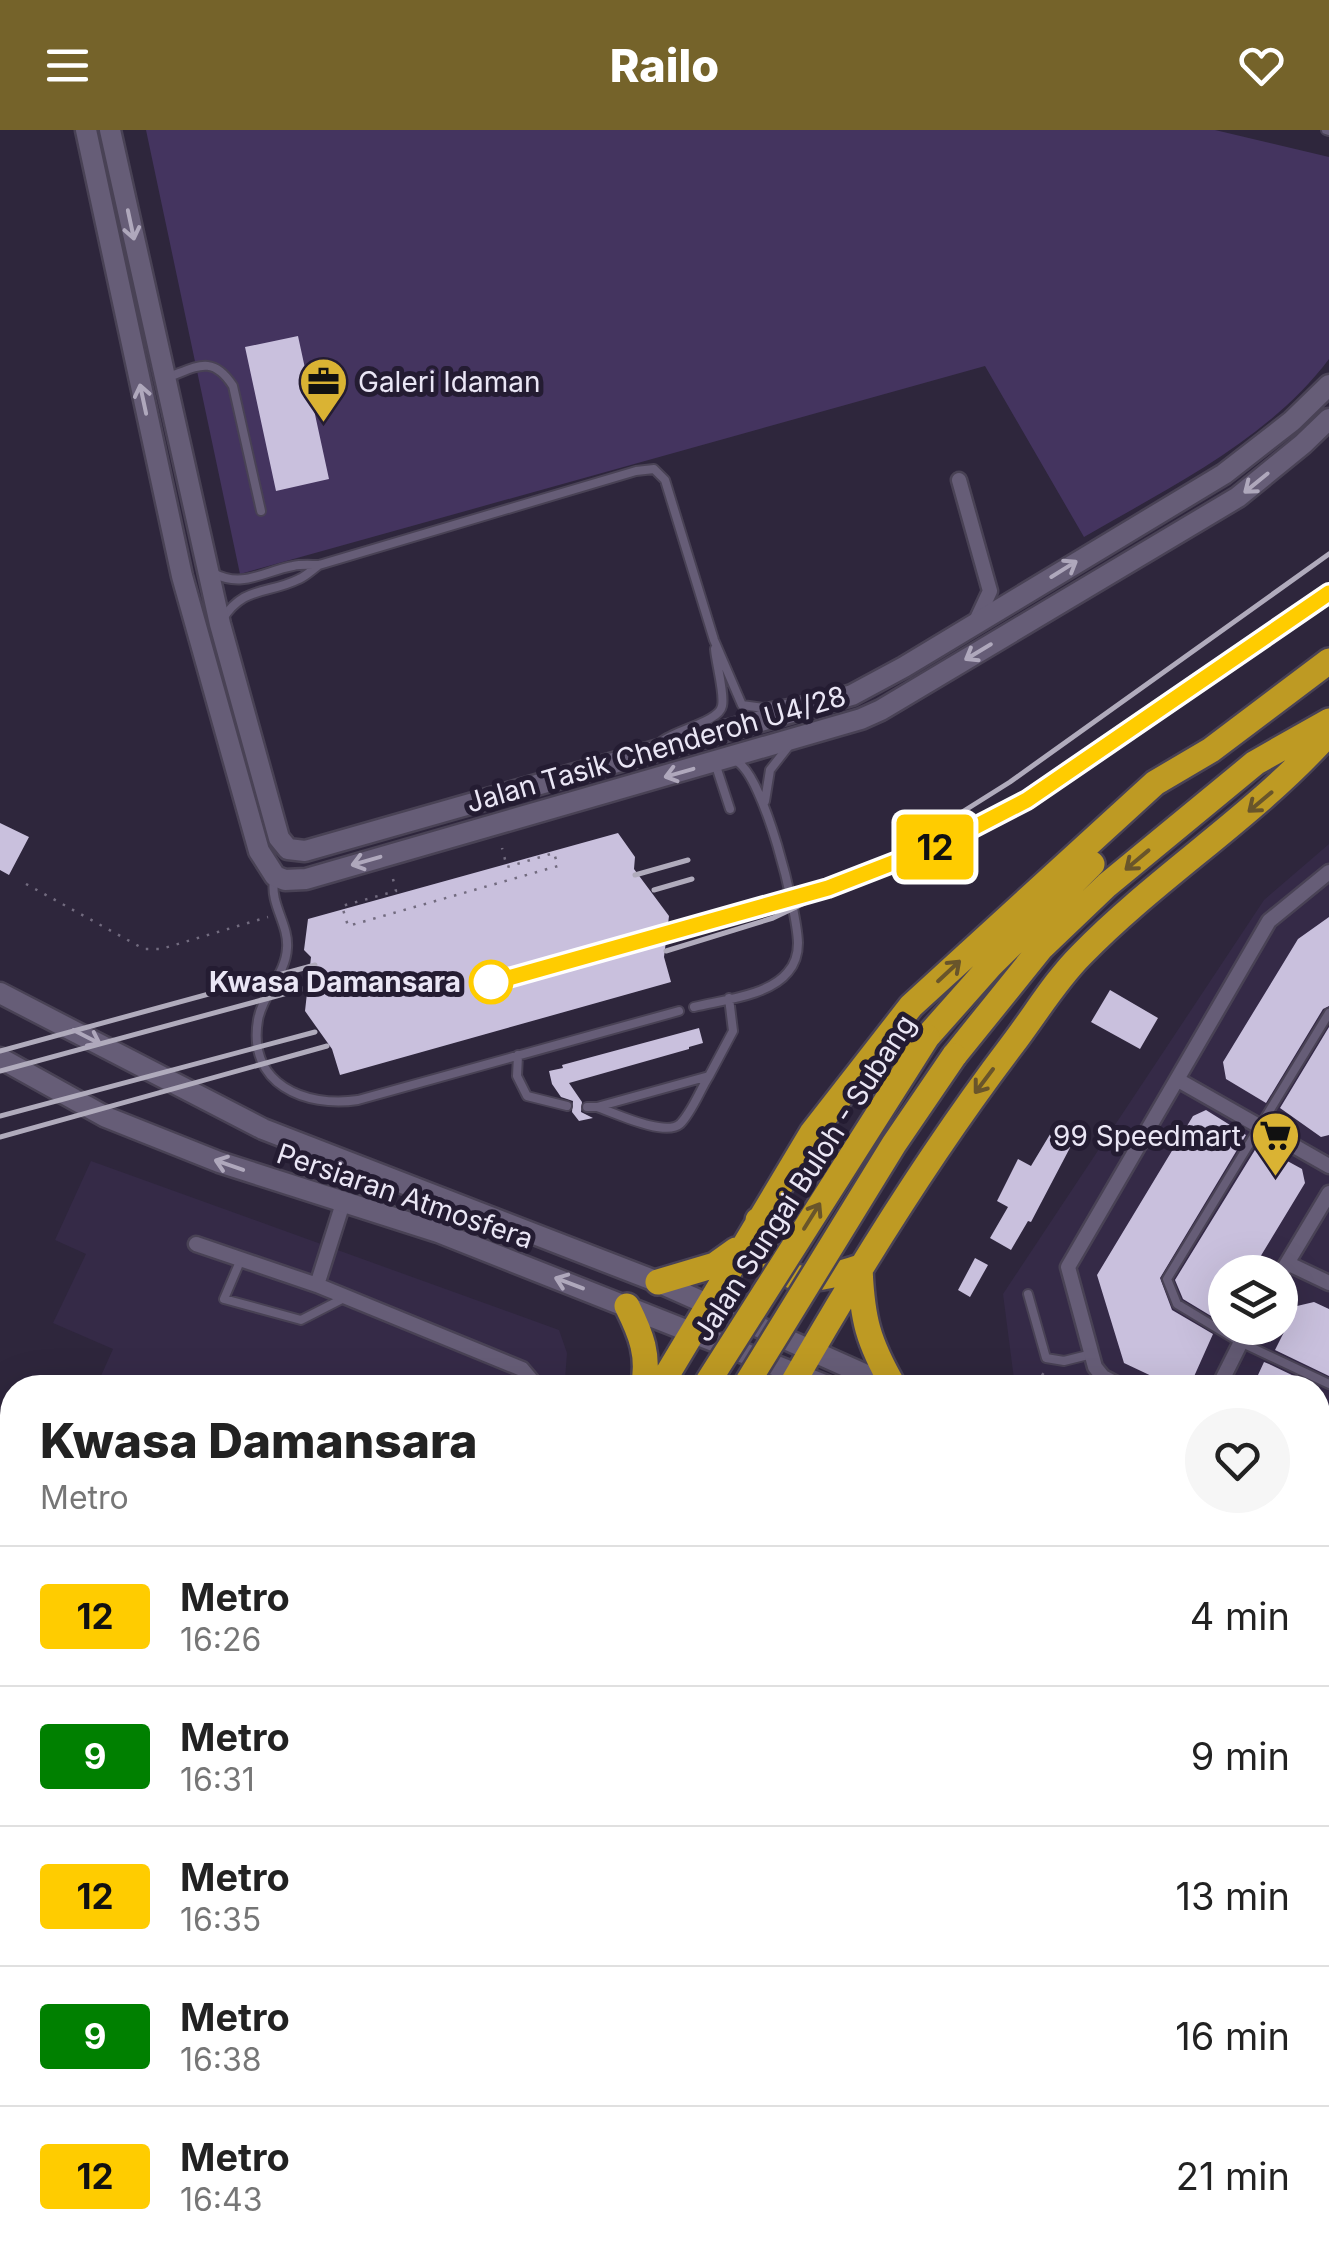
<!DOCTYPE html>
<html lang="en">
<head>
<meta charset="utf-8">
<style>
  :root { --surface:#fff; --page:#f6f6f6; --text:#222; --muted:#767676; --line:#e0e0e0; --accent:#75632a }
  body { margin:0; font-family:Inter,sans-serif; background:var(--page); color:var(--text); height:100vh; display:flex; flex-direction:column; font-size:38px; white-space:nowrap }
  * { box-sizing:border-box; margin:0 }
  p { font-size:32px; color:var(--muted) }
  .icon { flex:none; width:55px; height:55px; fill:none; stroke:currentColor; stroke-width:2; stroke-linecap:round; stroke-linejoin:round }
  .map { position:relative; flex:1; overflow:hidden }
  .sheet { position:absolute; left:0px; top:1245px; width:1330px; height:890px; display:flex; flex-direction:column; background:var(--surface); border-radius:40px 40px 0 0; box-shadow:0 10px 40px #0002 }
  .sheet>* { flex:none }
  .badge { padding:0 20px; border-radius:8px; font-size:35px; line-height:65px }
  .fabs { position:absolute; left:1208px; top:1125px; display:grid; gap:20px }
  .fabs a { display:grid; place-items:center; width:90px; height:90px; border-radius:50%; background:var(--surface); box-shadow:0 10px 40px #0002; font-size:50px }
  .map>.badge { position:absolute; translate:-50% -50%; box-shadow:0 0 0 5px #fff }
  .round { display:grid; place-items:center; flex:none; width:105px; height:105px; border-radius:52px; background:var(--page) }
  .head { display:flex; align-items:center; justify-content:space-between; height:170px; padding:0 40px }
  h1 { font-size:48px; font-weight:800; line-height:75px }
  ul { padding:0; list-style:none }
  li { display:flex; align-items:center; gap:30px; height:140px; padding:0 40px; border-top:2px solid var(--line) }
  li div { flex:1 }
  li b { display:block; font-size:38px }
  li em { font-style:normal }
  li .badge { min-width:110px; font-weight:700; text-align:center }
  header { display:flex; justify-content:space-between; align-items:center; height:130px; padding:0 40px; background:var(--accent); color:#fff; font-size:45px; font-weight:800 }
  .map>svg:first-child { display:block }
  .built { fill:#352a47; fill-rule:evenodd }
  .green { fill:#44345f }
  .building { fill:#c9c0dd }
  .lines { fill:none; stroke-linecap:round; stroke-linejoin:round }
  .lane-casing { stroke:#494255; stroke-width:12 }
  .street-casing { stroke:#494255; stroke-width:19 }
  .secondary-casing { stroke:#494255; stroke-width:25 }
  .highway-casing { stroke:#494255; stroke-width:30 }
  .path { stroke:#726b7f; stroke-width:2.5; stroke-dasharray:2.5 8; stroke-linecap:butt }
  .lane { stroke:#665d77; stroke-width:8 }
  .street { stroke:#665d77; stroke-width:14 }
  .secondary { stroke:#665d77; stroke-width:20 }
  .highway { stroke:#be9a23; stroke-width:25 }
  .rail { stroke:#b0abbc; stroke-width:5 }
  .highway-bridge-casing { stroke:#494255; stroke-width:30; stroke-linecap:butt }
  .highway-bridge { stroke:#be9a23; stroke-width:25 }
  .oneway { stroke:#afa8bc }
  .oneway2 { stroke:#69552b }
  .line-casing { stroke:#fff; stroke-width:22 }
  .line { stroke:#fc0; stroke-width:15 }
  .stop-dot { fill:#fff; stroke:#fc0; stroke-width:5 }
  .labels { text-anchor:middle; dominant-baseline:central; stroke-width:10; stroke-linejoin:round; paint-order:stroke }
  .poi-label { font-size:28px; fill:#eae6f5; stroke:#241c32; text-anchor:start }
  .street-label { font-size:28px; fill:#eae6f5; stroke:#241c32 }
  .stop-label { font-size:28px; font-weight:bold; fill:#eae6f5; stroke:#241c32; text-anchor:end }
</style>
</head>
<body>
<header><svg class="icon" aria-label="menu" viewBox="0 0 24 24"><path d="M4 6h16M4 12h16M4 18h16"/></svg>Railo<svg class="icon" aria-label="heart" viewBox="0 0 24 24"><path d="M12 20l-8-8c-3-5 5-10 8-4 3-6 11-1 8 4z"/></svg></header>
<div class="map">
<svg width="1329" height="2135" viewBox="0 0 1329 2135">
  <rect width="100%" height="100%" fill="#2e263c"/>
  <!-- built -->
  <path class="built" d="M1329,714V1400L1318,1394V1258L1015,1257L1003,1164L1264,770ZM1225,1142H1280V1198H1225Z
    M91,1031L559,1200L567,1223L565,1250L560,1257H96L113,1219L53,1193L86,1124L55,1110Z"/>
  <!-- green -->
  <path class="green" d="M146,0H1215L1329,27V229C1268,310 1170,357 1084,407L985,236L240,444Z
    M1318,1961L1329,1966V2135H1102L1108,2123L1318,2122Z"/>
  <!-- building -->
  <path class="building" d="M298,206L329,349L276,361L245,217Z
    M0,693L29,707L9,745L0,740Z
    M618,703L635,727L634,739L669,786L664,827L671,852L340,945L332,919L305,881L311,827L304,820L308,789Z
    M1329,787V876L1323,879L1266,973L1226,949L1223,932L1298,809Z
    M1110,860L1158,888L1140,919L1091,892Z
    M1329,897V1005L1321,1007L1280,978Z
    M699,898L703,913L689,917V919L569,953L582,972L581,982L593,988L579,991L572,982L573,971L561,967L552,954L549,941L563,938L562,935Z
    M1206,980L1246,1005L1160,1148L1172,1180L1213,1204L1192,1251L1177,1258L1124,1233L1097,1145L1193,986Z
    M1052,1001L1073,1012L1031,1092L1028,1091L1011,1120L990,1108L1008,1077L997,1071L1018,1029L1031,1036Z
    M1258,1015L1302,1039L1305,1053L1251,1142H1225V1186L1221,1192L1183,1169L1175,1150Z
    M975,1128L988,1135L970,1167L958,1160Z
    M1314,1172L1329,1179V1246L1275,1220L1297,1176Z
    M1264,1232L1269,1234L1319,1258H1252Z"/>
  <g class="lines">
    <defs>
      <path id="lane" d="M1326,0L1329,1
        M169,247C198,236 213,225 233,256L261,381
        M213,443C243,459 264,441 293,436C301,434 311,435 319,435L636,341L654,339L665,350L714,510L742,575L764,578L814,569
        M222,490C244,455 267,465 299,449C306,446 313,439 319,435
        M661,612C675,600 719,592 722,576C725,564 716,533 715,519
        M715,633L730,679
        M765,671L770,640L788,617
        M274,751C270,774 289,795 287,818C286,844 262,865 258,890C247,954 305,978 358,970L679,881
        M694,877C722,870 769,866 788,842C795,834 798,824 798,813C797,780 764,645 736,631
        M1329,883L1167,1149L1177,1174L1240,1212L1329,1254
        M518,925L517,946L527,966L567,976
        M587,977H597L709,946L733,901L729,868
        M597,977C615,983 665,1007 680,994C692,982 700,960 709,946
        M241,1129L224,1169L301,1190L346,1167
        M1028,1164L1046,1228L1064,1231L1092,1224
        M0,1677L12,1653
        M1318,1703L1329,1733
        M1318,1814L1329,1810
        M0,1829L12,1834
        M0,2051H12
        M0,2101H12
        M30,2122V2135
        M421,2135L424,2122
        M647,2135L651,2122
        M797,2135L804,2122"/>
      <path id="street" d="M959,350L990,461L976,491
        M1178,950L1329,1036
        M343,1073L317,1155L522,1239L538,1258
        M196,1114L317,1155
        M1287,1133L1329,1153
        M1280,1145L1329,1063
        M1124,1258L1103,1247L1095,1237L1068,1137L1269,791L1329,742
        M1218,1258L1248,1198
        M1318,1354L1329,1359
        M0,1862L12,1866
        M1318,1918L1329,1924
        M344,2135L351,2122
        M973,2135L979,2122
        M1060,2135L1066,2122"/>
      <path id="secondary" d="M86,0L182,446L259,721L275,746
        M110,0L220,494L279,708L288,719
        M288,719L305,721L852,565L904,537L1224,344L1292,291L1329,255
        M275,746L285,750L306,749L861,589L881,580L1238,367L1303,314L1329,289
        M0,863L263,999L658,1152L895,1258
        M0,928L106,987L219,1032L438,1102L832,1258
        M1318,1453L1329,1458
        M1318,1486L1329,1491
        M0,1943L12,1948
        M0,1963L12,1967"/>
      <path id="highway" d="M927,907L990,836L1092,734
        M954,926L1041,818L1107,755L1255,633L1329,591
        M758,1090C769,1158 804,1156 860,1137
        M860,1137C862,1189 868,1212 894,1257
        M658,1152L715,1135L736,1120
        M627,1176C641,1204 650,1226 643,1258
        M659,1258L812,1003L911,876L1155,653L1211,620L1329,531
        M790,1258C858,1139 930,1023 1012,915C1035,885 1055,851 1081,825C1159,745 1255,686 1329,603
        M138,2135L144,2122
        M167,2135L175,2122
        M198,2135L206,2122
        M230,2135L239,2122"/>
    </defs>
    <!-- lane casing -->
    <use href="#lane" class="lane-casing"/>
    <!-- street casing -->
    <use href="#street" class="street-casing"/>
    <!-- secondary casing -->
    <use href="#secondary" class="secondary-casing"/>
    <!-- highway casing -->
    <use href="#highway" class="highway-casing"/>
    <!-- path -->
    <path class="path" d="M393,749L396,761L342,776L348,796L558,736L554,723L507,737L502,718
      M26,754L144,819H161L268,787
      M1026,1258L1035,1254L1047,1239"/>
    <!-- lane -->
    <use href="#lane" class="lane"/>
    <!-- street -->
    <use href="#street" class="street"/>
    <!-- secondary -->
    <use href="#secondary" class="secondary"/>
    <!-- highway -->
    <use href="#highway" class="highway"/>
    <!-- rail -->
    <path class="rail" d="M907,729L988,692L1027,670L1329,463
      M635,745L688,730
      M654,760L692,749
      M668,802L775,774
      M666,821L773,788L857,748L1010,652L1329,424
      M0,921L315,835
      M0,941L306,858
      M0,986L315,902
      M0,1007L327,916"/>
    <defs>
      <path id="highway-bridge" d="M704,1258L927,907
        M744,1258L894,1014L954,926"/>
    </defs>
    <!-- highway-bridge casing -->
    <use href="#highway-bridge" class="highway-bridge-casing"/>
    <!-- highway-bridge -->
    <use href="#highway-bridge" class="highway-bridge"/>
  </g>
  <!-- one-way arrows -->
  <defs><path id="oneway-shaft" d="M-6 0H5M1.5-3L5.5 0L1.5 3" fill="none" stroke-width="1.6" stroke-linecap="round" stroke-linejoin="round" transform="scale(2.5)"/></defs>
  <g class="oneway">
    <use href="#oneway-shaft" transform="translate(131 95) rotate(78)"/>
    <use href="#oneway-shaft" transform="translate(143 269) rotate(-102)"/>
    <use href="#oneway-shaft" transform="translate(1256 353) rotate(141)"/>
    <use href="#oneway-shaft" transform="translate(1064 439) rotate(-32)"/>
    <use href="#oneway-shaft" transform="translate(978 522) rotate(149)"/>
    <use href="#oneway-shaft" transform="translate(679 643) rotate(164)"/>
    <use href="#oneway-shaft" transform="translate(366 731) rotate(164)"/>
    <use href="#oneway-shaft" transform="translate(87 907) rotate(27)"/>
    <use href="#oneway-shaft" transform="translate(229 1035) rotate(-161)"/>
    <use href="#oneway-shaft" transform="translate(569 1153) rotate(-159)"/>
  </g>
  <g class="oneway2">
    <use href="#oneway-shaft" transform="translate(1260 672) rotate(140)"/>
    <use href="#oneway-shaft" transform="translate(1137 730) rotate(140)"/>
    <use href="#oneway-shaft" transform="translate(949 841) rotate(-43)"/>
    <use href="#oneway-shaft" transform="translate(984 951) rotate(127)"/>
    <use href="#oneway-shaft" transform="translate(812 1086) rotate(-58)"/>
  </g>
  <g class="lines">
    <defs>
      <path id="line" d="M487,854L828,758L944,713L1027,670L1329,463"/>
    </defs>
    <!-- line casing -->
    <use href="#line" class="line-casing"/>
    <!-- line -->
    <use href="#line" class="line"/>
  </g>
  <!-- icons -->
  <defs>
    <symbol id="office-pin" viewBox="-11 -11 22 30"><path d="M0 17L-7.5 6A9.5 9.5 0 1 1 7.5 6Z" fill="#dab333" stroke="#241c32"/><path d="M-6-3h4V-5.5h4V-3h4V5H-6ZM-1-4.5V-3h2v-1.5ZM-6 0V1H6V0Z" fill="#111"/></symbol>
    <symbol id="supermarket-pin" viewBox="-11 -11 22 30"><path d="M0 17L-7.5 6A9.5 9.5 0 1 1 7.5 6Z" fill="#dab333" stroke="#241c32"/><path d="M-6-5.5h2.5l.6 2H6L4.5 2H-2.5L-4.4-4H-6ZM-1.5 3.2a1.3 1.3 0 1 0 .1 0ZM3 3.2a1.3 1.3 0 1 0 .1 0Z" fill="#111"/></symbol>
  </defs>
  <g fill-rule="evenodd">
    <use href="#office-pin" x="296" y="224" width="55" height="75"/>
    <use href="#supermarket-pin" x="1248" y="978" width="55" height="75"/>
  </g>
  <!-- markers -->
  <circle class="stop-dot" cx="491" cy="852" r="20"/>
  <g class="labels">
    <!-- poi labels -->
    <g class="poi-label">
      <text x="358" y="252">Galeri Idaman</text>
      <text x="1241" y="1006" text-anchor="end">99 Speedmart</text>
    </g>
    <!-- street labels -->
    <g class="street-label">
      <text transform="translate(656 619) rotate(-16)">Jalan Tasik Chenderoh U4/28</text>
      <text transform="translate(804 1048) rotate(-57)">Jalan Sungai Buloh - Subang</text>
      <text transform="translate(405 1066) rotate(19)">Persiaran Atmosfera</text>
    </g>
    <!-- stop labels -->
    <g class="stop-label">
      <text x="461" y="852">Kwasa Damansara</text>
    </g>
  </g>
</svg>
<div class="fabs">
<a><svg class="icon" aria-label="layers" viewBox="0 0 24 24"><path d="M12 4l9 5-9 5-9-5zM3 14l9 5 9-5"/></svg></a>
</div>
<b class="badge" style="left:935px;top:717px;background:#fc0;color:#111">12</b>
<section class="sheet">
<div class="head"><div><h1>Kwasa Damansara</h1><p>Metro</p></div><a class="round"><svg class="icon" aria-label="heart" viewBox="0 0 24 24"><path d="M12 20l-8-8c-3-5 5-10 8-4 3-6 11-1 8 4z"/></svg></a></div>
<ul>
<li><span class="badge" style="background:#fc0;color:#111">12</span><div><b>Metro</b><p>16:26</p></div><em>4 min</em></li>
<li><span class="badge" style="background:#008000;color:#fff">9</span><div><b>Metro</b><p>16:31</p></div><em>9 min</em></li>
<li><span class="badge" style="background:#fc0;color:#111">12</span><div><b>Metro</b><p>16:35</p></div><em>13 min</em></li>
<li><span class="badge" style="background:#008000;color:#fff">9</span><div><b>Metro</b><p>16:38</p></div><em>16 min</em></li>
<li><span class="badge" style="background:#fc0;color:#111">12</span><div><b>Metro</b><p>16:43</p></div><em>21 min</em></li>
</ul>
</section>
</div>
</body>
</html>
